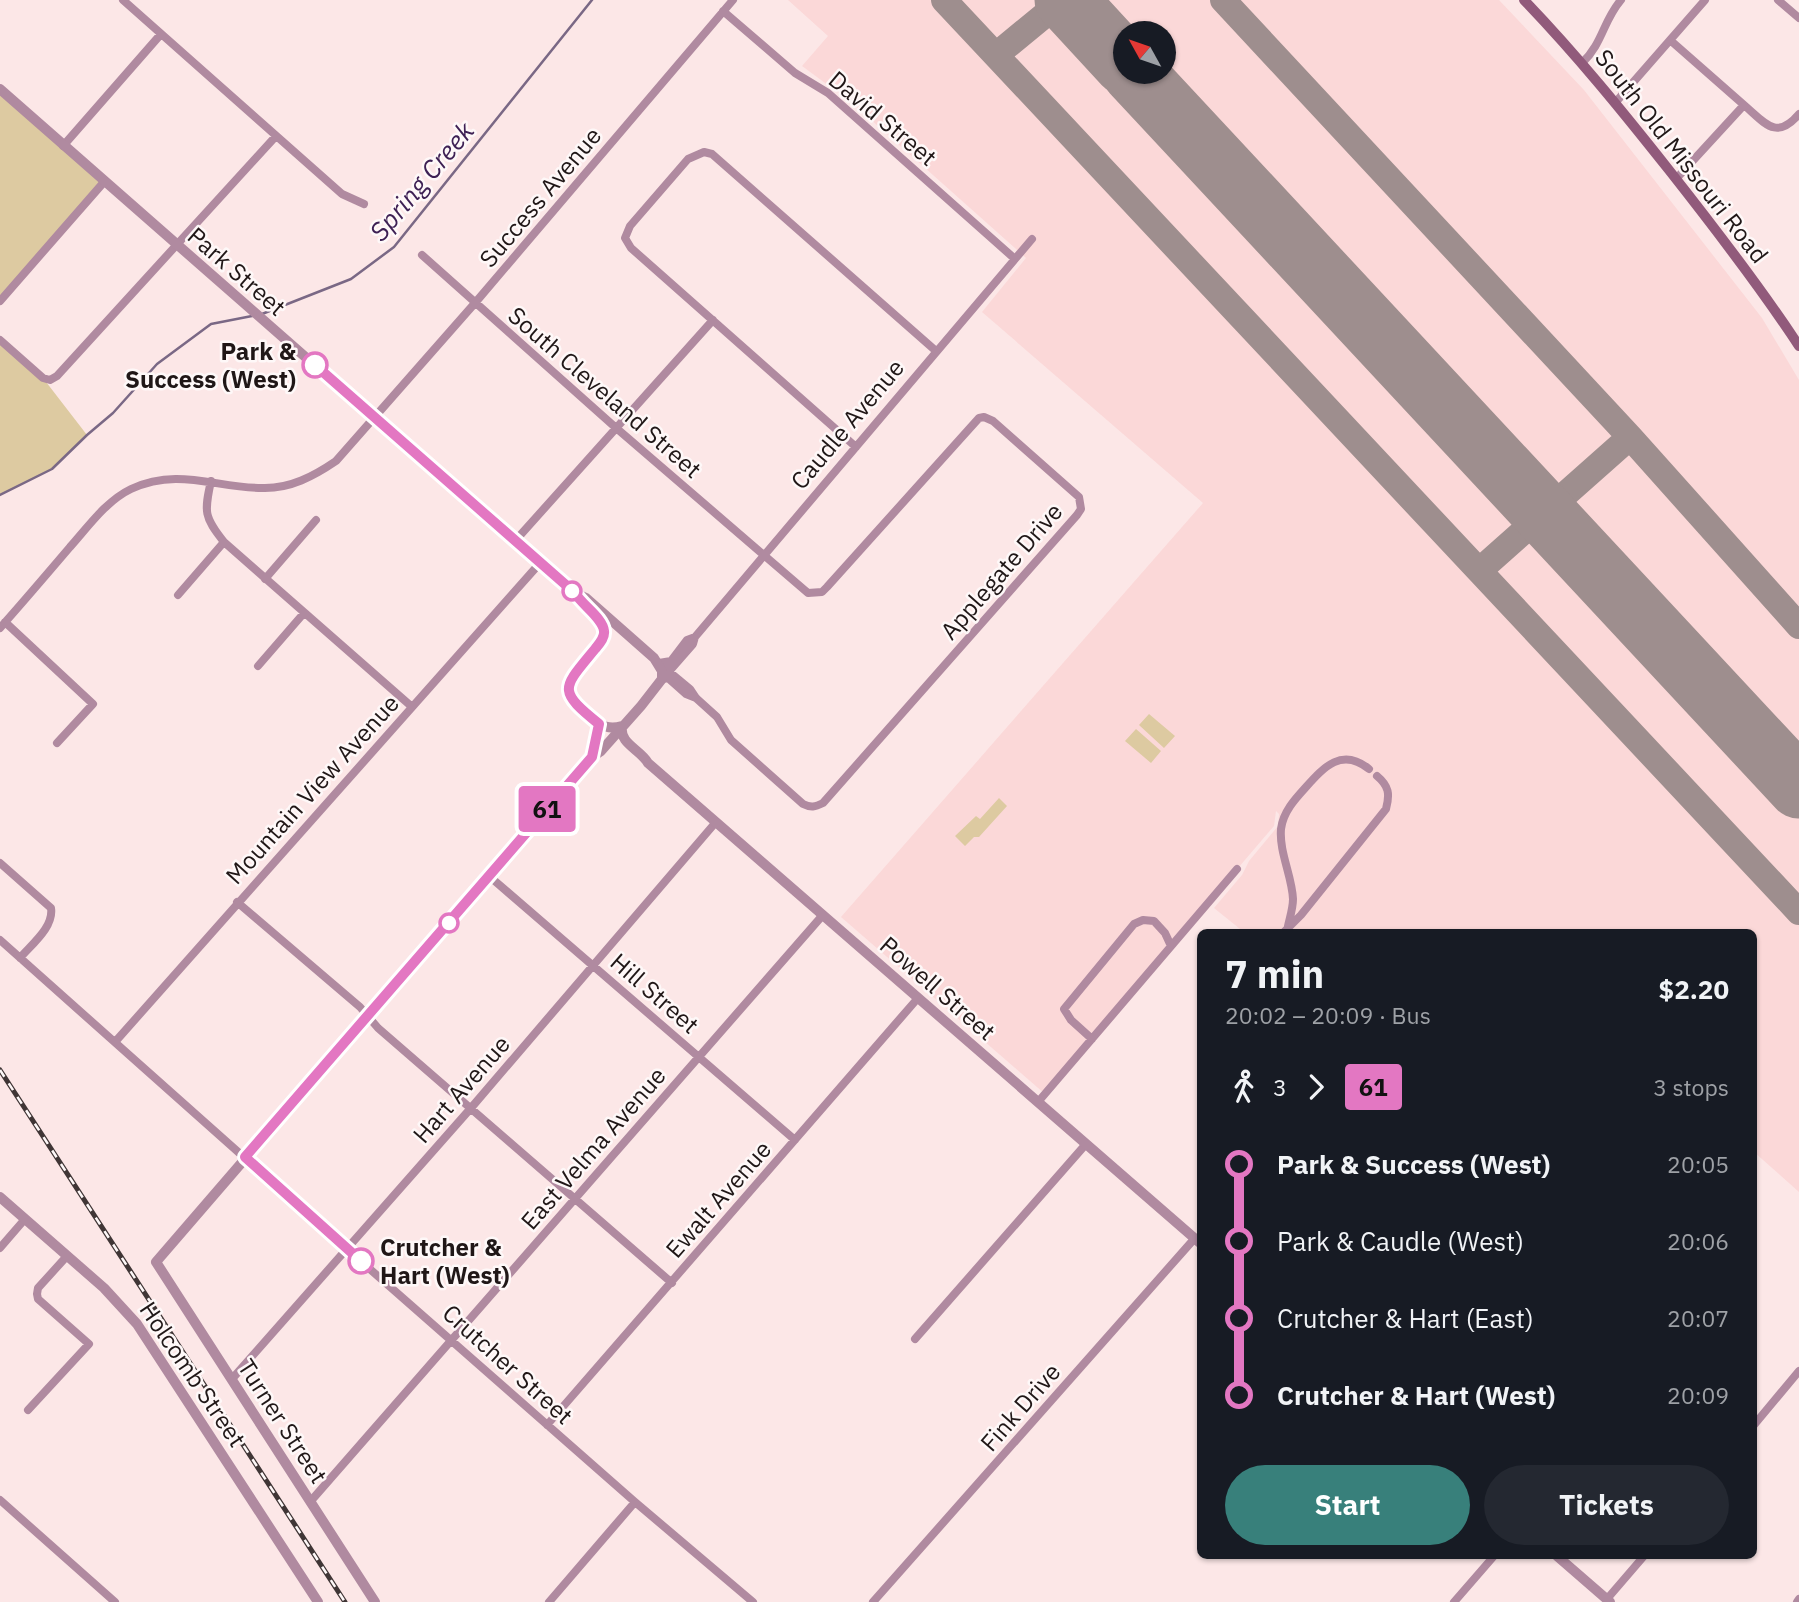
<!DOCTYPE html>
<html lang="en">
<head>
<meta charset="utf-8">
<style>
  :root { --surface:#171b24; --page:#242831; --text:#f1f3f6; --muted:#9ea1a6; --accent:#38807b }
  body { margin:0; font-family:"IBM Plex Sans",sans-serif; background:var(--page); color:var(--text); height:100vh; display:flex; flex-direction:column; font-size:26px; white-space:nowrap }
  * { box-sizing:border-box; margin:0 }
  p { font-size:23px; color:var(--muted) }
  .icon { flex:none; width:38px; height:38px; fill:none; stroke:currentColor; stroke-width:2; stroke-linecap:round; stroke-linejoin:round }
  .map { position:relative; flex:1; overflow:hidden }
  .drawer { position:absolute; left:1197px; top:929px; width:560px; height:630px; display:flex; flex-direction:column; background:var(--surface); border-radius:10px; box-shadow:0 2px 5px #0004 }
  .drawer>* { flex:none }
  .badge { padding:0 14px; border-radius:5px; font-size:24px; line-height:46px }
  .needle { width:46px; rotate:310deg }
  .controls { position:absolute; left:1113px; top:21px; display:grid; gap:14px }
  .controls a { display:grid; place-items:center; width:63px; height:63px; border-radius:50%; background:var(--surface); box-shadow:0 2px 5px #0004; font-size:35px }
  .map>.badge { position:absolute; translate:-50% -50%; box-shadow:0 0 0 4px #fff }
  .legs { display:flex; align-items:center; gap:10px; height:77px; padding:0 28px; font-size:23px }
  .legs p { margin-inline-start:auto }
  .head { display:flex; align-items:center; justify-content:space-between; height:119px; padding:0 28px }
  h1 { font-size:38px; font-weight:700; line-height:52px }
  .primary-button { display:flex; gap:14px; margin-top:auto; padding:14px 28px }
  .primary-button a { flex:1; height:80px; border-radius:42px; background:var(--accent); color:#fff; font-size:28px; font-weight:700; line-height:80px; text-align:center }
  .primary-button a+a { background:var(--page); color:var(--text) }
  ul { padding:0 28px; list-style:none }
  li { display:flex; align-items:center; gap:24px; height:77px; font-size:26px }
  li i { display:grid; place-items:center; width:10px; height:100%; margin:0 9px; background:currentColor }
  li i::after { content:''; width:18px; height:18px; margin:-9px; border:5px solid; border-radius:50%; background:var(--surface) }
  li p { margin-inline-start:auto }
  li:first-child i { background:linear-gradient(#0000 50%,currentColor 0) }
  li:last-child i { background:linear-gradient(currentColor 50%,#0000 0) }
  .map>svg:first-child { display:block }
  .built { fill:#fbd8d8; fill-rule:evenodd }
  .green { fill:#ddcaa1 }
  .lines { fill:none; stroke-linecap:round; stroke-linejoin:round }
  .stream { stroke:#7a6885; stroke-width:2.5 }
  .taxiway { stroke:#9e8e8e; stroke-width:26 }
  .runway { stroke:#9e8e8e; stroke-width:63 }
  .minor { stroke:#b08aa0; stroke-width:8 }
  .tertiary { stroke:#b08aa0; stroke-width:10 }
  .secondary { stroke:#915a7b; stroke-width:10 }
  .rail-casing { stroke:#403636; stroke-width:5 }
  .rail { stroke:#fef8f8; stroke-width:2.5; stroke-dasharray:8; stroke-linecap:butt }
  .line-1-casing { stroke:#fff; stroke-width:16 }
  .line-1 { stroke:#e377c2; stroke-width:10 }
  .stop-1-dot { fill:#fff; stroke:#e377c2; stroke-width:3.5 }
  .labels { text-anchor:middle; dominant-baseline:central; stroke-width:5; stroke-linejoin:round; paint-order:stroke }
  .street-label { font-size:24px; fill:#201717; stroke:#fef8f8 }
  .stop-label { font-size:24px; font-weight:bold; fill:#201717; stroke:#fef8f8; text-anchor:end }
  .water-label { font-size:26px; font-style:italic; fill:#3e2054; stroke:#fef8f8 }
</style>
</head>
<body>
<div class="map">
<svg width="1799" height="1602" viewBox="0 0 1799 1602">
  <rect width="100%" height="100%" fill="#fce7e7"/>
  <!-- built -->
  <path class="built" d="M788,0H1499L1584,90L1762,318L1799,380V1192L1754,1152V933H1245L1214,908L1242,875L1249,861L1278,826L1279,814L1276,811L1274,826L1045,1094L841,917L1203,503L982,312L1026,258L851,102L802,66L828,36ZM1125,33H1164V72H1125Z"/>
  <!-- green -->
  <path class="green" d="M0,89L104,182L0,301Z
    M0,340L43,378L87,435L52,469L0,495Z
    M1149,714L1175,736L1164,748L1139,725Z
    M1136,729L1161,751L1151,763L1125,741Z
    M999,798L1007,806L979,837H974L965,846L955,836L976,816L980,819Z"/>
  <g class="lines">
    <!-- stream -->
    <path class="stream" d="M262,314L351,279L394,247L592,0
      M0,495L52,469L87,435L113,413L157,364L211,324L252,316"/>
    <!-- taxiway -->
    <path class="taxiway" d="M944,0L1799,912
      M1223,0L1630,437L1799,626
      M996,55L1063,0
      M1480,570L1630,437"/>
    <!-- runway -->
    <path class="runway" d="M1066,0L1125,64
      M1133,72L1799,787"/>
    <!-- minor -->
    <path class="minor" d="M123,0L342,194L364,204
      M1778,0L1799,18
      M723,11L795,73L828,93L1015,259
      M1670,40L1744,105
      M1582,63C1603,43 1603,21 1621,0
      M1615,103L1705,0
      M63,146L161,34
      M1676,179L1744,105C1765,123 1776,141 1799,114
      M422,255L615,427L808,593L822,592L827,587L979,418L984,417L993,421L1079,497L1081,509L1077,515L823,803C815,807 811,808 803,804L731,740L717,717L696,698L690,689L660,664
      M0,301L104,182
      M0,340L43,378L50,380L57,376L276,136
      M856,447L631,248L625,238L630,226L688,159L704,152L712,154L936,351
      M211,481C204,512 204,517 224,542L411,706
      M515,541L713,320
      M265,579L316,520
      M178,595L224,542
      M5,622L93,704L57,743
      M0,628C24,601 47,574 70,547C88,527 106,501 131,489C178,467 216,488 262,488C290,489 314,476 336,461L475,303L733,0
      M659,663L671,661L687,640L695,637
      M258,666L304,613
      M665,676L693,644L695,637L1032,239
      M662,679L668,678L686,694L696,698
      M0,863L51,908C54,927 32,944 20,958
      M489,876L795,1140
      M237,902L360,1007L378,1028L672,1283
      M1288,926C1290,917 1293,908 1293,899C1292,876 1279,852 1281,829C1283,812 1295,799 1306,787C1324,767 1342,747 1369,769
      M1283,933L1301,915L1386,809C1390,794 1389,786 1377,776
      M0,940L347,1249L635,1502L753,1602
      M1092,1039L1071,1020L1064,1009L1134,924L1143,920L1154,921L1165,933L1171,946
      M115,1042L540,563
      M1038,1102L1237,869
      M0,1248L25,1219
      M915,1339L1086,1144
      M232,1379L471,1108L716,822
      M28,1410L89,1344L38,1299L37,1294L38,1288L67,1256
      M547,1425L918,998
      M1754,1425L1799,1371
      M0,1500L115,1602
      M310,1502L822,916
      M1607,1599L1644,1556
      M549,1602L635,1502
      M873,1602L1195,1238
      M1454,1602L1494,1556
      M1797,1602L1799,1599"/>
    <!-- tertiary -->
    <path class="tertiary" d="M0,89L540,563L575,593L586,598L654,658L662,671V679L641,706L601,751L592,757L156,1262L375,1602
      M575,593C585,610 606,618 603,638C592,652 560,681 571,698C576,706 585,712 592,718C601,726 609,730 622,726
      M622,726C619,744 640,749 648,763L1200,1243
      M592,757L599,724
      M0,1197L104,1288L137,1324L318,1602
      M1557,1556L1610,1602"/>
    <!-- secondary -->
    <path class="secondary" d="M1524,0C1576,54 1623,112 1669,170C1714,227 1759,285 1799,346"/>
    <defs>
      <path id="rail" d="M0,1070L345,1602"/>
    </defs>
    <!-- rail casing -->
    <use href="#rail" class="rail-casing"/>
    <!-- rail -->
    <use href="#rail" class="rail"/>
  </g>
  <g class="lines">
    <defs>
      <path id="line-1" d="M315,365L575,593C582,605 603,618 604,631C605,638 599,644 595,649C562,689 557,690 599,724L592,757L245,1157L361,1261"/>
    </defs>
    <!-- line-1 casing -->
    <use href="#line-1" class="line-1-casing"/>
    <!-- line-1 -->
    <use href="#line-1" class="line-1"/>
  </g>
  <!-- markers -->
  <g class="stop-1-dot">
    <circle cx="315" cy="365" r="12"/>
    <circle cx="572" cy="591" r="9"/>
    <circle cx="449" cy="923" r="9"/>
    <circle cx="361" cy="1261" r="12"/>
  </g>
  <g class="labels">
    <!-- street labels -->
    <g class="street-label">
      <text transform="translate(883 118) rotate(40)">David Street</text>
      <text transform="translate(1682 156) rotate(52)">South Old Missouri Road</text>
      <text transform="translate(540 197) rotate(-50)">Success Avenue</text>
      <text transform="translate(237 271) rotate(41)">Park Street</text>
      <text transform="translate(605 392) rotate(41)">South Cleveland Street</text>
      <text transform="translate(847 424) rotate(-50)">Caudle Avenue</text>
      <text transform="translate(1001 571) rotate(-49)">Applegate Drive</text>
      <text transform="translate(312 789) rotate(-48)">Mountain View Avenue</text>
      <text transform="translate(938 988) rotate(41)">Powell Street</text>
      <text transform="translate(655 993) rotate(41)">Hill Street</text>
      <text transform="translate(461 1089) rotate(-49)">Hart Avenue</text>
      <text transform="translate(593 1148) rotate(-49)">East Velma Avenue</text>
      <text transform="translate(718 1199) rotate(-49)">Ewalt Avenue</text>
      <text transform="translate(508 1364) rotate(42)">Crutcher Street</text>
      <text transform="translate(193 1374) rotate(56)">Holcomb Street</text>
      <text transform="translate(1020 1407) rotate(-49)">Fink Drive</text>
      <text transform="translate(283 1421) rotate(57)">Turner Street</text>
    </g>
    <!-- stop labels -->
    <g class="stop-label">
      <text x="296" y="351">Park &amp;<tspan x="296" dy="28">Success (West)</tspan></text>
      <text x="380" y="1247" text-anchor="start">Crutcher &amp;<tspan x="380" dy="28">Hart (West)</tspan></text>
    </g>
    <!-- water labels -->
    <g class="water-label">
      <text transform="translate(421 181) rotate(-50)">Spring Creek</text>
    </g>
  </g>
</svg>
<div class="controls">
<a><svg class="needle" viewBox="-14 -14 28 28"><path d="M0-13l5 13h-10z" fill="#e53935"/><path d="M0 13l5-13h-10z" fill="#9ea1a6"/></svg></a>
</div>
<b class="badge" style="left:547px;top:809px;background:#e377c2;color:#111">61</b>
<section class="drawer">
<div class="head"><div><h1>7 min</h1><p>20:02 – 20:09 · Bus</p></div><b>$2.20</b></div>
<div class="legs"><svg class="icon" aria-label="walk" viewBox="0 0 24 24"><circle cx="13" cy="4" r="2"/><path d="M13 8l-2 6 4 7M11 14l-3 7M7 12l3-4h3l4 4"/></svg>3<svg class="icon" aria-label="forward" viewBox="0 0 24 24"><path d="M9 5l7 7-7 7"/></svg><b class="badge" style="background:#e377c2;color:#111">61</b><p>3 stops</p></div>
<ul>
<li><i style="color:#e377c2"></i><b>Park &amp; Success (West)</b><p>20:05</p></li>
<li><i style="color:#e377c2"></i><span>Park &amp; Caudle (West)</span><p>20:06</p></li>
<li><i style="color:#e377c2"></i><span>Crutcher &amp; Hart (East)</span><p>20:07</p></li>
<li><i style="color:#e377c2"></i><b>Crutcher &amp; Hart (West)</b><p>20:09</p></li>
</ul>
<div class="primary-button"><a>Start</a><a>Tickets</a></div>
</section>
</div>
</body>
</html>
